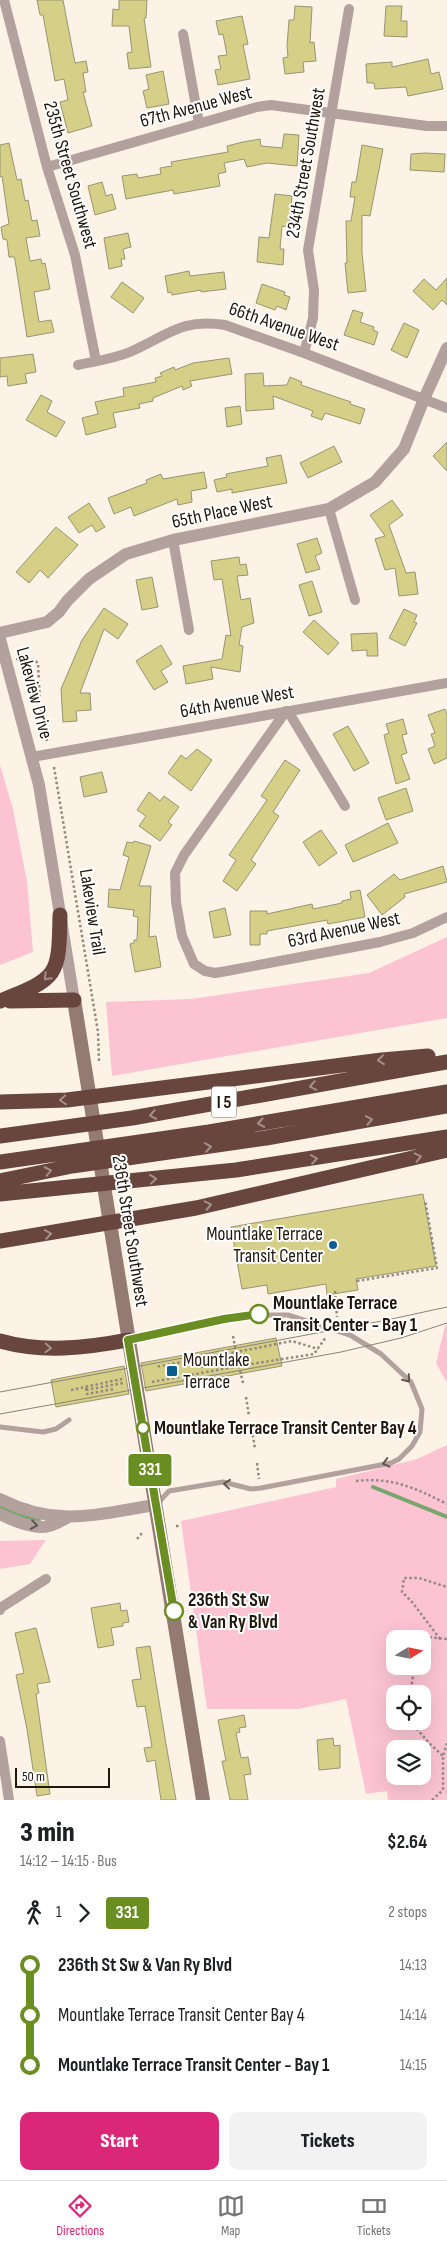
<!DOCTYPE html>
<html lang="en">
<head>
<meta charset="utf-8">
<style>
  :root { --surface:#fff; --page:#f2f2f2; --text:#202124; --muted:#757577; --line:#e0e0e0; --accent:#db2777 }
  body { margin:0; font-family:"Sofia Sans Condensed",sans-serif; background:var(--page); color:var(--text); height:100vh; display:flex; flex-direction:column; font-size:19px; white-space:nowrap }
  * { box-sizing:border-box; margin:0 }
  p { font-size:16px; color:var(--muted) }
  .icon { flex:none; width:28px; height:28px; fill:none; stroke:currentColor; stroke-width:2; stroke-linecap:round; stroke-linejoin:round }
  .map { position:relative; height:1800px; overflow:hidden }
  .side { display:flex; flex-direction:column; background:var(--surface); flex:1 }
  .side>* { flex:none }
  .badge { padding:0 10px; border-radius:4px; font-size:18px; line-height:32px }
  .needle { width:32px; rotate:80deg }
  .fabs { position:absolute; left:386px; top:1630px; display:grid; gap:10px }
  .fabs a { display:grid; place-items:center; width:45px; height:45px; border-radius:10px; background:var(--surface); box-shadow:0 5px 20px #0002; font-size:25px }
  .scale { position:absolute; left:15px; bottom:12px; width:95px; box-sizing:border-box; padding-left:5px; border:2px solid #21170c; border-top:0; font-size:14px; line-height:18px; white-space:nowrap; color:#21170c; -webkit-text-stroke:4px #fff; paint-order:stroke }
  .map>.badge { position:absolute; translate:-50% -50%; box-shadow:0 0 0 2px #fff }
  .legs { display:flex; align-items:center; gap:8px; height:55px; padding:0 20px; font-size:16px }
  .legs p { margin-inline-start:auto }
  .overview { display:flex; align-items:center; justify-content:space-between; height:85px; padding:0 20px }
  h1 { font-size:28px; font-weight:800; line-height:38px }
  .cta { display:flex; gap:10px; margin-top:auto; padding:10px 20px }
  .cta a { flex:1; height:58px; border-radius:10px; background:var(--accent); color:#fff; font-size:20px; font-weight:800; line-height:58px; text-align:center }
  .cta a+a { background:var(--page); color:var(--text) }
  ul { padding:0 20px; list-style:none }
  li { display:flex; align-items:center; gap:18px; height:50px; font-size:19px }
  li i { display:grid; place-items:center; width:8px; height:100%; margin:0 6px; background:currentColor }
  li i::after { content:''; width:12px; height:12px; margin:-6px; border:4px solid; border-radius:50%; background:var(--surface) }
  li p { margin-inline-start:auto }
  li:first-child i { background:linear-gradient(#0000 50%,currentColor 0) }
  li:last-child i { background:linear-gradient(currentColor 50%,#0000 0) }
  .dock { display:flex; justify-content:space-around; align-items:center; height:70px; border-top:1px solid var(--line); background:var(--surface); font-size:14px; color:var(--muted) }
  .dock a { display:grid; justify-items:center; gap:2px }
  .dock .selected { color:var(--accent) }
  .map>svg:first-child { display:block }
  .green { fill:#fcc4d3; fill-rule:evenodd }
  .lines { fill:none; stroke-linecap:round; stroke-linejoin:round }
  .stream { stroke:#7aa56e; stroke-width:4 }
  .building { fill:#d5cf88; stroke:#989572 }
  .path { stroke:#94897e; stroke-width:2.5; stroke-dasharray:2.5 2.5; stroke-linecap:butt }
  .service { stroke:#b3a19d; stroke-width:5 }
  .minor { stroke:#b3a19d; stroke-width:10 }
  .tertiary { stroke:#b3a19d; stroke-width:12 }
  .secondary { stroke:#937a73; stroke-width:14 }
  .motorway { stroke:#68453d; stroke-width:15 }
  .tram { stroke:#8c8276; stroke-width:1 }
  .oneway { stroke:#a48f8b }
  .oneway2 { stroke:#63554d }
  .line-1-casing { stroke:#fff; stroke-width:11 }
  .line-1 { stroke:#6b8e23; stroke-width:8 }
  .poi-dot { fill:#0a5f91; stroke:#fff; stroke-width:2 }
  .stop-1-dot { fill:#fff; stroke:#6b8e23; stroke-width:2.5 }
  .labels { text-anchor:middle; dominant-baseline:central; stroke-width:4; stroke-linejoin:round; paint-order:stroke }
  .shield { fill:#fff; stroke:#645d55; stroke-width:1 }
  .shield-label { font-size:18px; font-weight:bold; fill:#21170c }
  .street-label { font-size:19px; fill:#21170c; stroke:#fff }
  .poi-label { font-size:19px; fill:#21170c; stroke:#fff; text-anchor:end }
  .stop-label { font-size:19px; font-weight:bold; fill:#21170c; stroke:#fff; text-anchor:start }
</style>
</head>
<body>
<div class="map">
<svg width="447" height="1800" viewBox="0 0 447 1800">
  <rect width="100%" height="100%" fill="#fdf2e6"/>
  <!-- green -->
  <path class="green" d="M0,765L13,809L27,882L33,952L0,965Z
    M447,937V1018L112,1076L106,1002L191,999L369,973Z
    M447,1325V1383L436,1363L445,1326Z
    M447,1445V1800H388L387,1791L366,1794L346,1699L298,1709H207L181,1521L336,1487V1479L417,1459ZM395,1639H422V1666H395ZM395,1694H422V1721H395ZM395,1749H422V1776H395Z
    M46,1540L30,1564L0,1569V1541Z"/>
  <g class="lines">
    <!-- stream -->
    <path class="stream" d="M373,1487L447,1517
      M0,1507L19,1515L39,1520"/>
  </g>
  <!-- building -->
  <path class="building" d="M37,0H63L75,63L86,61L88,72L83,73L86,92H83L92,126L68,133L60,102L68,100L64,79L55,81L43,15H40Z
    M119,0H147L146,18H144L151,67L129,69L127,53L132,52L129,26H112L113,9L119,10Z
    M295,6L312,7L310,43L314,42L316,61L303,62L304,72L285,74L283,58L288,57L287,46L289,20H294Z
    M386,6H402L401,21H407V37L384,36Z
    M242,16L248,44L243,45L250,79L218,85L215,70L221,69L218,56L227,55L223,34L219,35L216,21Z
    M428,59L431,74L439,72L443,89L408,96L406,87L375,89L374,83H367L366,64L392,62V67Z
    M163,71L169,104L147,108L143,91L149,89L146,75Z
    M284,134L299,135L297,166L267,163L247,167L244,159L224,163L226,172L218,174L220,186L174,194L173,190L126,199L122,176L137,174L138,178L161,174L160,168L172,166L171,162L228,152L227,146L243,142L260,139L261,146L282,148Z
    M9,143L17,180L21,179L25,201L28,200L32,221L37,220L40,236L26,238L30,261L41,259L42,264L45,263L50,289L34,292L39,322L51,320L54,332L27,337L15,260L14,257H9L7,240L3,239L1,227L9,224L2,176L0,177V145Z
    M362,145L383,149L370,216L362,215V253L366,291L348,293L345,263H347L346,221H351L355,197H350L352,182H356Z
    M425,153L445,154L444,172L410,170L411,154Z
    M102,182L106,196L112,194L116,209L95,215L88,186Z
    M275,194L292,196L289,227L282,226L280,249H284L283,265L257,262L259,237L269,238Z
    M128,233L131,247L123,249L125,259H121L122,266L109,269L104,238Z
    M189,271L190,276L224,272L226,289L201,292V290L172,295L171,292L168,293L165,276Z
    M447,278V305L442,300L433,310L413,291L424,279L436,290Z
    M122,282L144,298L133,313L111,297Z
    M262,284L285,292L284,295L290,297L286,310L277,306L275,310L256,303Z
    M353,310L363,313L360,322L374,327L373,330L378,332L374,345L344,335Z
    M404,323L419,330L407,358L391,350Z
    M33,354L36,372L25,374L27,383L8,386L7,376L0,377V358Z
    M229,358L232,374L190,381L192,386L183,390L182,386L153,398V401L139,404L140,408L113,413L116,427L86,435L82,418L98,414L95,402L124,396L123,388L156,382L155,378L162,376L160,373L174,367L175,370L193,363Z
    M263,373L264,386L287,385L290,377L302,382L301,385L351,402L350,404L365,409L360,424L325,413L322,420L311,416L313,411L273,396L274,409L246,411L245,374Z
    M41,395L52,401L47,412L65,422L56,437L26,420Z
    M240,406L242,424L227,427L225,408Z
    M447,442V471L433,456Z
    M334,446L342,462L308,478L300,463Z
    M281,455L287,483L232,493V489L217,492L214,480L227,477L226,474L268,466L266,458Z
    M204,472L207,488L191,491L192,502L178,505L177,499L134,516L131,507L114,514L108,498L147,483L146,480L161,474L163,479Z
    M392,500L403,515L389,525L406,573L415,572L418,594L399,596L395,568L385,570L375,539L385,536L370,515Z
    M89,503L105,527L96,532L92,525L79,533L68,517Z
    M56,527L78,545L48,578L40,570L29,583L16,572Z
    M317,538L322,553L315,556L320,569L306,573L297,544Z
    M239,557L240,565L246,564L248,575L237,576L241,600L250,598L254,623L242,627L239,645L243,646L240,672L211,667L213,679L186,684L183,666L222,659L226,635L231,636L222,579L214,580L211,561Z
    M152,577L158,607L142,610L136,580Z
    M312,581L322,612L309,616L299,585Z
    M104,608L128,624L118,639L104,629L80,693H90L91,710L76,711L77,721L63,722L61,689L82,640Z
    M404,609L417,615L414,622L417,623L405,646L389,638Z
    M314,620L339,643L328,655L303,632Z
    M377,633L378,656H367V650L352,651L351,634Z
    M161,645L172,664L161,671L168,682L154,690L136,661Z
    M445,709L447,714V758L434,764L428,749L435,746L431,734L435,733L428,715Z
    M403,719L407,734L402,735L407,753L401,755L410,779L396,784L384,735L389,733L386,724Z
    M348,726L369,763L354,771L333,734Z
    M197,749L212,760L191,791L168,773L181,755L186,759Z
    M285,760L300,770L273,812L279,816L251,860L256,864L237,891L223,881L236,860L229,855L267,800L261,796Z
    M102,772L107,792L84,797L80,777Z
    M406,788L413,811L386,820L378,798Z
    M149,792L160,801L164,796L179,807L168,822L172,825L160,841L139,826L146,816L137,810Z
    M388,823L398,843L353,862L345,845Z
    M321,830L337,853L319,866L303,842Z
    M134,841L151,846L139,886H151L149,937L156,936L161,967L135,972L130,944L134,943V940H137L138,917L133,916L134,910L108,907L109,889L120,890L129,857L123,855L127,842L133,843Z
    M443,866L447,882L404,894L405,897L382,915L367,895L394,874L400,880Z
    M360,890L365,917L328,924L327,920L267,931V934H260V945H250V911H267V914L312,904L313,909L342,903V901L351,899L350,892Z
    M225,908L231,935L214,938L209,912Z
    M423,1194L436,1266L356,1279L358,1290L327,1295L326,1284L268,1294L267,1285L242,1289L231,1227Z
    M276,1338L282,1366L146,1391L141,1363Z
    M124,1366L129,1394L56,1407L51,1380Z
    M120,1603L121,1611L127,1610L129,1622L123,1623V1626L111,1628L114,1645L98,1648L91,1608Z
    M36,1628L50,1682L37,1684L39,1693L36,1694L50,1794L37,1796L27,1729L16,1675L24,1673L15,1633Z
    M150,1646L166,1744L176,1800H161L155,1760L147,1762L144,1748L152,1747L145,1706L137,1707L132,1680L141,1679L136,1648Z
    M244,1715L246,1727L239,1728L240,1732L236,1733L241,1758L248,1757L251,1774L244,1775L248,1800H230L222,1761H226L218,1720Z
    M333,1738L334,1746L340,1745V1768L319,1770L317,1740Z"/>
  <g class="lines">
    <!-- path -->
    <path class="path" d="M16,659L34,660L38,663L40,703L47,741
      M54,767L98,1032L99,1062
      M128,1255L131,1252L129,1244
      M357,1281L437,1268L425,1200
      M335,1291L337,1317
      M233,1336L236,1352L292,1341L318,1349
      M201,1364L236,1357
      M201,1367L247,1357
      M152,1382L239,1366L236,1352L155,1367
      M243,1383L239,1366L314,1354L326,1337
      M86,1388L87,1394L114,1389
      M71,1390L122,1379
      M86,1390L123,1383
      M246,1397L249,1416
      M252,1430L255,1449
      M257,1463L259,1479
      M127,1477L132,1480
      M356,1481C393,1477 415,1488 447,1504
      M176,1526H180
      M137,1539L142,1533
      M416,1639L418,1636L447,1639
      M440,1639L412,1602L402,1592L404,1578H419L447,1587
      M410,1694L413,1676L411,1666
      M410,1721L429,1743L443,1756
      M432,1800L443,1790V1756L447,1743"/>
    <!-- service -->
    <path class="service" d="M129,1339L250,1315H288L350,1335L381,1354L411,1382L422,1409L420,1432L412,1446L399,1459L391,1463L261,1488L251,1489L223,1482L169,1491L157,1504
      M0,1427L43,1432L56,1429L69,1420"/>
    <!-- minor -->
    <path class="minor" d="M4,0L47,167L75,255L96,361
      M183,34L199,123
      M47,167L257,107L271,105L427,126H447
      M304,353L313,318L314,290L308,250L349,9
      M78,365C96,361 113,359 130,352C167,336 181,318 225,325L304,353L447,408
      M329,509L355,600
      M173,540L189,630
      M286,711L184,855L175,873L176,902L182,936L194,964L205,971L215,973L227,971L380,942L413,933L447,917
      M288,711L345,806
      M32,757L447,683
      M0,1610L2,1607L46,1579
      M0,1741L9,1800"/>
    <!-- tertiary -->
    <path class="tertiary" d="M0,633L47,622L59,612L67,601L89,579L126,554L173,540L329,509L375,482L404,449L424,399L447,348
      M0,639L39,785L74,1000
      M0,1499C58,1528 96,1514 156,1505
      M0,1514C14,1521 34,1530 49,1526C56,1524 62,1520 67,1518"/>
    <!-- secondary -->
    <path class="secondary" d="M74,1000L203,1800"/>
    <!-- motorway -->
    <path class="motorway" d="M0,1001C58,978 59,977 60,915
      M10,1001L74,1000
      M0,1102L67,1100L382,1060L428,1056
      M0,1136L132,1118L447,1062
      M0,1162L209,1132L447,1092
      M0,1181L72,1166L266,1138L447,1106
      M0,1194L236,1170L447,1137
      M0,1241L196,1208L447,1150
      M0,1341C42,1353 86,1348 128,1340"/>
    <!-- tram -->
    <path class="tram" d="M0,1392L387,1320L447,1307
      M0,1414L341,1352L401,1338L447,1323"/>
  </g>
  <!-- one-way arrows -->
  <defs><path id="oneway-chevron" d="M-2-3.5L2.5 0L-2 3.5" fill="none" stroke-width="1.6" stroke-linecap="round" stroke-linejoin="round" transform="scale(1.25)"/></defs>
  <g class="oneway">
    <use href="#oneway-chevron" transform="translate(47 977) rotate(135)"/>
    <use href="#oneway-chevron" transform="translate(381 1060) rotate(174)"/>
    <use href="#oneway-chevron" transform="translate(313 1086) rotate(170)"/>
    <use href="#oneway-chevron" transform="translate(63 1100) rotate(175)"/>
    <use href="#oneway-chevron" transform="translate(153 1115) rotate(170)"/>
    <use href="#oneway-chevron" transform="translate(369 1120) rotate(-10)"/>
    <use href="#oneway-chevron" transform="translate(261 1123) rotate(170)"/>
    <use href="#oneway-chevron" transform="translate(208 1147) rotate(-8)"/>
    <use href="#oneway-chevron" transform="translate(418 1157) rotate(-13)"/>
    <use href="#oneway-chevron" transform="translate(314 1159) rotate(-8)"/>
    <use href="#oneway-chevron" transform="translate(48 1171) rotate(-12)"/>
    <use href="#oneway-chevron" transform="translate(153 1179) rotate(-6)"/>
    <use href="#oneway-chevron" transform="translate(208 1205) rotate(-13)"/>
    <use href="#oneway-chevron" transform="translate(48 1234) rotate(-9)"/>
    <use href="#oneway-chevron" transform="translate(48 1348) rotate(3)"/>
  </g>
  <g class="oneway2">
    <use href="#oneway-chevron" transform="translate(407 1379) rotate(51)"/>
    <use href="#oneway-chevron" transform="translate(386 1463) rotate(165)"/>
    <use href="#oneway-chevron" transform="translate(227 1484) rotate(-174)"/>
    <use href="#oneway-chevron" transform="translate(34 1525) rotate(8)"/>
  </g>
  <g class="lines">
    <defs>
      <path id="line-1" d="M174,1611L128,1340L224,1319L259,1314"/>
    </defs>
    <!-- line-1 casing -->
    <use href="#line-1" class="line-1-casing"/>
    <!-- line-1 -->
    <use href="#line-1" class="line-1"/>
  </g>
  <!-- markers -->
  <g class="poi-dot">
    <circle cx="333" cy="1245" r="5"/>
    <rect x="166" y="1365" width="12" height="12" rx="2.5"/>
  </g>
  <g class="stop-1-dot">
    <circle cx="259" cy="1314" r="9"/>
    <circle cx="143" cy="1428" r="6"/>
    <circle cx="174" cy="1611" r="9"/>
  </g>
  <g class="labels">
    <!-- shield labels -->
    <rect class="shield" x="211.5" y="1086.5" width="25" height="31" rx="4"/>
    <g class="shield-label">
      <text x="224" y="1102">I 5</text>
    </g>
    <!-- street labels -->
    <g class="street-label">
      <text transform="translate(196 107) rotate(-15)">67th Avenue West</text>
      <text transform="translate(306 163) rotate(-80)">234th Street Southwest</text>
      <text transform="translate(70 175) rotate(74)">235th Street Southwest</text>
      <text transform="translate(284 327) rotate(19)">66th Avenue West</text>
      <text transform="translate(222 512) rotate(-12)">65th Place West</text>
      <text transform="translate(34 693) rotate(75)">Lakeview Drive</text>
      <text transform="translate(237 702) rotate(-10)">64th Avenue West</text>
      <text transform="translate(92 912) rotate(81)">Lakeview Trail</text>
      <text transform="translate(344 930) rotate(-12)">63rd Avenue West</text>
      <text transform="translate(130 1231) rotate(81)">236th Street Southwest</text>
    </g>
    <!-- poi labels -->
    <g class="poi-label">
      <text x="323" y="1234">Mountlake Terrace<tspan x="323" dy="22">Transit Center</tspan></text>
      <text x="183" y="1360" text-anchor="start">Mountlake<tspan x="183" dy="22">Terrace</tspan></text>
    </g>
    <!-- stop labels -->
    <g class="stop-label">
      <text x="273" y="1303">Mountlake Terrace<tspan x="273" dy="22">Transit Center - Bay 1</tspan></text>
      <text x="154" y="1428">Mountlake Terrace Transit Center Bay 4</text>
      <text x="188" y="1600">236th St Sw<tspan x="188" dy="22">&amp; Van Ry Blvd</tspan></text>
    </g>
  </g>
</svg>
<div class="fabs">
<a><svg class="needle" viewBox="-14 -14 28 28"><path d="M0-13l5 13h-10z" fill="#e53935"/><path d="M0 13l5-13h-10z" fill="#757577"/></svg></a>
<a><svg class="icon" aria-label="locate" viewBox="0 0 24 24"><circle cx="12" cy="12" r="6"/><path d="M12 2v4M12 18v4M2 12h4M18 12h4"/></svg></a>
<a><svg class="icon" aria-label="layers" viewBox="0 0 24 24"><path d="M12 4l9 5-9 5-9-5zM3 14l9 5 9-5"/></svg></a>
</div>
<div class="scale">50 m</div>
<b class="badge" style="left:150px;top:1470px;background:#6b8e23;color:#fff">331</b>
</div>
<section class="side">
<div class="overview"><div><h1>3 min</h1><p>14:12 – 14:15 · Bus</p></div><b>$2.64</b></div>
<div class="legs"><svg class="icon" aria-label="walk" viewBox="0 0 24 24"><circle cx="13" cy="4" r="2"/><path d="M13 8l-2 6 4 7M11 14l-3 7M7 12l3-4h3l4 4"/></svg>1<svg class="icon" aria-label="forward" viewBox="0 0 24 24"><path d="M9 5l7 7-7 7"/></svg><b class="badge" style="background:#6b8e23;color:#fff">331</b><p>2 stops</p></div>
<ul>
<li><i style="color:#6b8e23"></i><b>236th St Sw &amp; Van Ry Blvd</b><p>14:13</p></li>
<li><i style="color:#6b8e23"></i><span>Mountlake Terrace Transit Center Bay 4</span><p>14:14</p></li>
<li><i style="color:#6b8e23"></i><b>Mountlake Terrace Transit Center - Bay 1</b><p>14:15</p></li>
</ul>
<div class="cta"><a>Start</a><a>Tickets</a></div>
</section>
<nav class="dock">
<a class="selected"><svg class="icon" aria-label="directions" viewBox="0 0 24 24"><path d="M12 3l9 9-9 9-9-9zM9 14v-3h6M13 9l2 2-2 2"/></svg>Directions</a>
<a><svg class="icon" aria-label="map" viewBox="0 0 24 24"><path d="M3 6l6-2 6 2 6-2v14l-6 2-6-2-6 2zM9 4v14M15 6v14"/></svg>Map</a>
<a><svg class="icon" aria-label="tickets" viewBox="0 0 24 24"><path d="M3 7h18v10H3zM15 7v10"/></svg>Tickets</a>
</nav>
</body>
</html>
